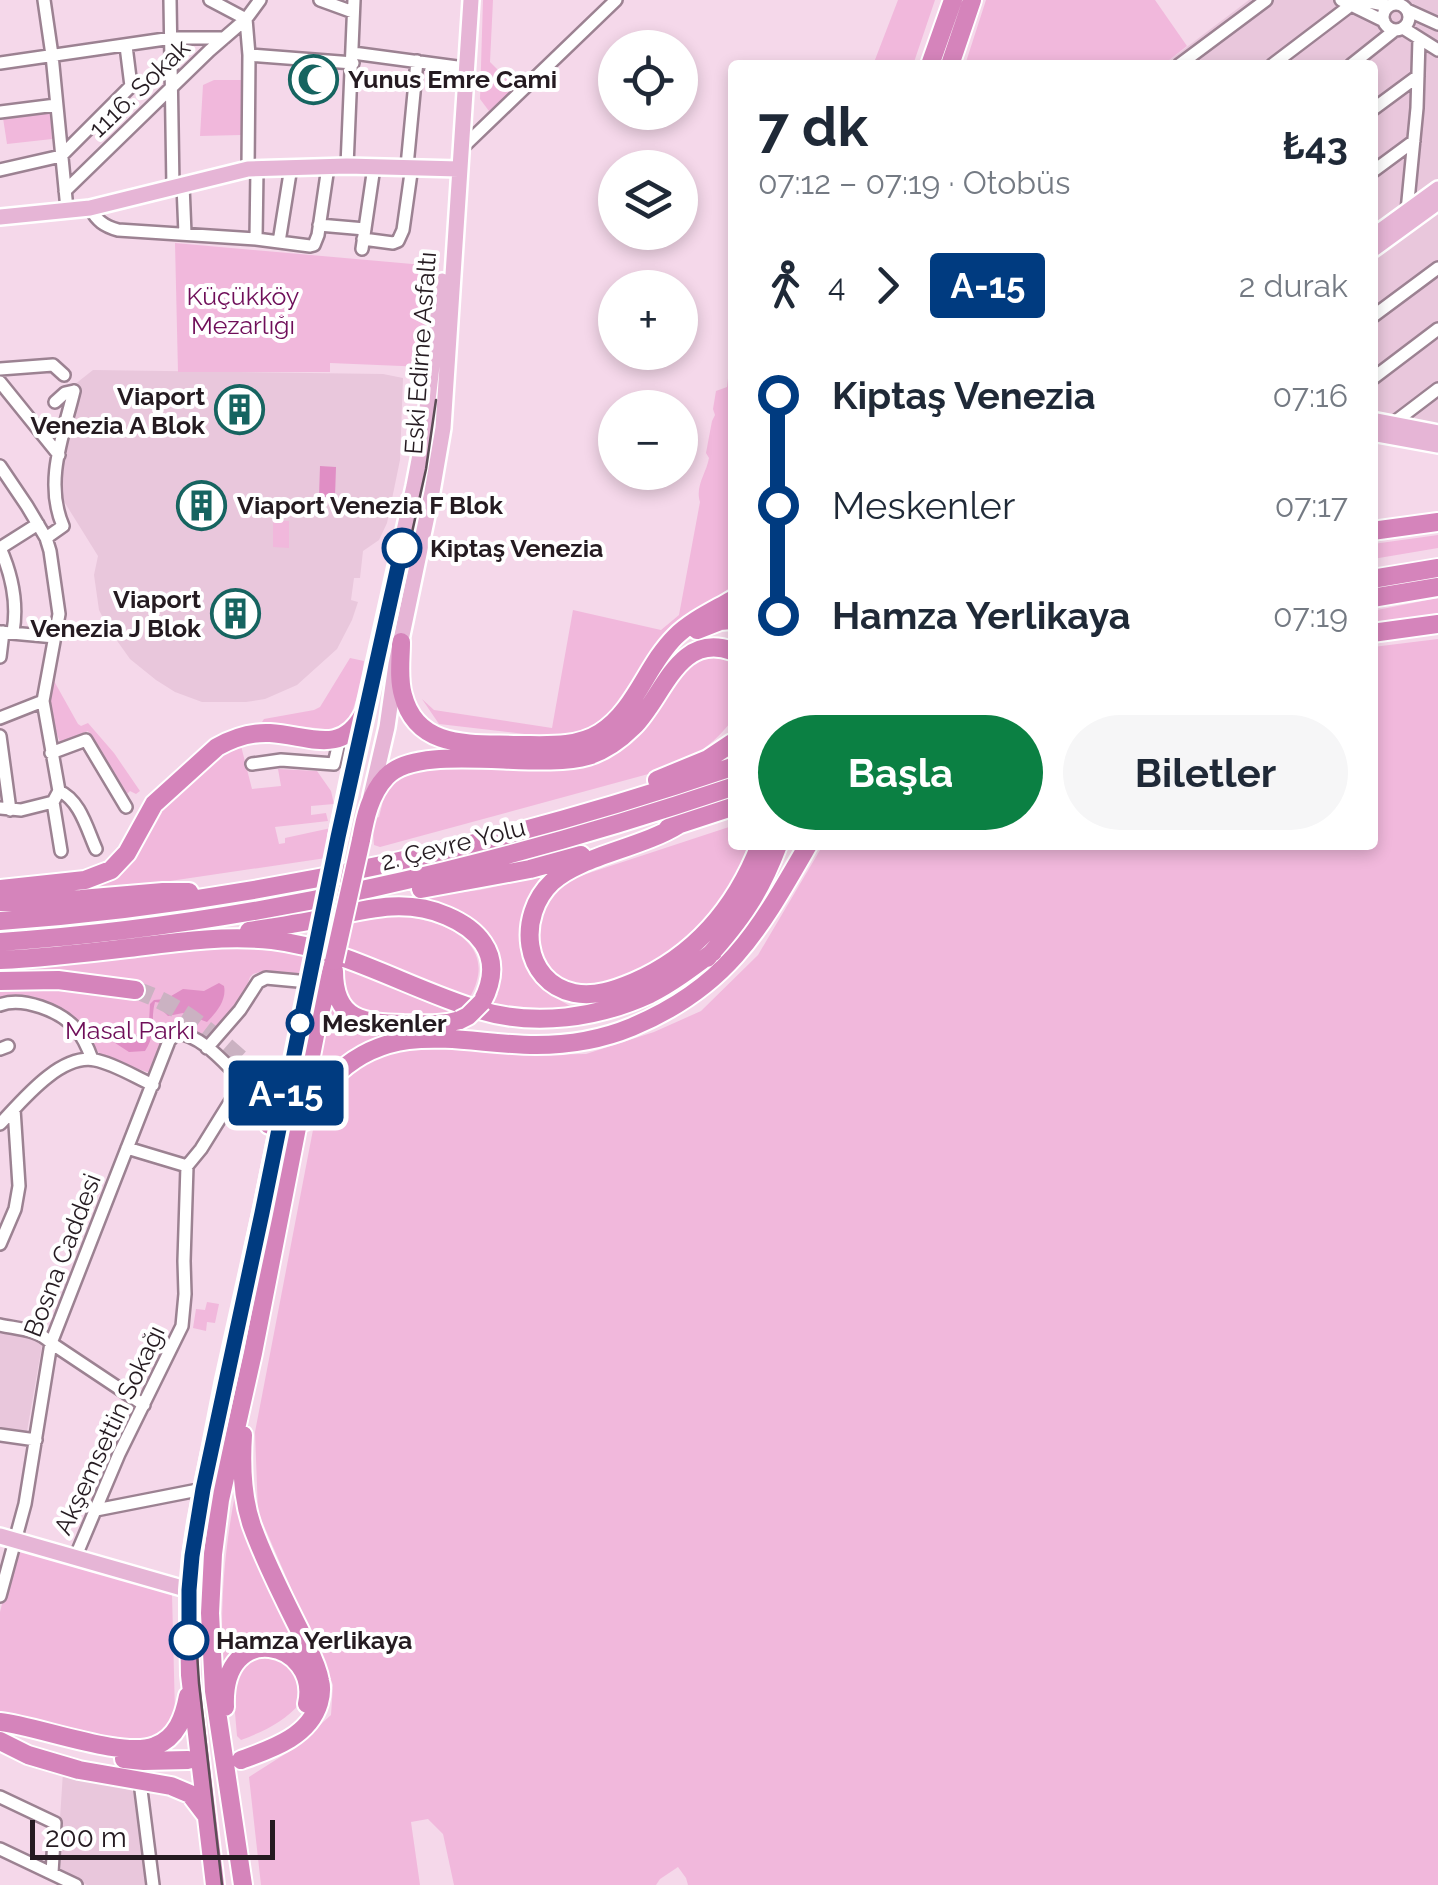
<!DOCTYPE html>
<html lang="tr">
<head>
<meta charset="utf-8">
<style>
  :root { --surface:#fff; --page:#f6f6f7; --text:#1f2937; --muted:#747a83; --accent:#0b8043 }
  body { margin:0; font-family:Raleway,sans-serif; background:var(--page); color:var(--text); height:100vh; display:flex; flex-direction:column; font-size:38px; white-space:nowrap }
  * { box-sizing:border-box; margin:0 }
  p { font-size:32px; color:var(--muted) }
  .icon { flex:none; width:55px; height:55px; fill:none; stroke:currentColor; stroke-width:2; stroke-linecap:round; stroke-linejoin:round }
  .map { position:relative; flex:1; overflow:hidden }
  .details { position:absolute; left:728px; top:60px; width:650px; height:790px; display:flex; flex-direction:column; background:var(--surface); border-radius:10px; box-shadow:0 5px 15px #0003 }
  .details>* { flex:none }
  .badge { padding:0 20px; border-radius:8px; font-size:35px; line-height:65px }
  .controls { position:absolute; left:598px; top:30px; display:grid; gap:20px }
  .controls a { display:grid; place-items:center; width:100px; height:100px; border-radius:50%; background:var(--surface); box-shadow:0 5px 15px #0003; font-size:50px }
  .scale { position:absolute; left:30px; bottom:25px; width:245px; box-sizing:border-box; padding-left:10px; border:5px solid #251b21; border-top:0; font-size:28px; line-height:35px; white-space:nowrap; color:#251b21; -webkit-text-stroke:8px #fff; paint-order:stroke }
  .map>.badge { position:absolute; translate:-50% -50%; box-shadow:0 0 0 5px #fff }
  .legs { display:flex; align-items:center; gap:15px; height:110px; padding:0 30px; font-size:32px }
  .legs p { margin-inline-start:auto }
  .summary { display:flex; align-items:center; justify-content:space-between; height:170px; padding:0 30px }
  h1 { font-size:55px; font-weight:700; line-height:75px }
  .primary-button { display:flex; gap:20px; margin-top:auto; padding:20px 30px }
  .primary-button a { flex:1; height:115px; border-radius:60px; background:var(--accent); color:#fff; font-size:40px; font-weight:700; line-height:115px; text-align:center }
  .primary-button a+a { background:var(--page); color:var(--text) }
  ul { padding:0 30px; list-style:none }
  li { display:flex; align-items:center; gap:35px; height:110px; font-size:38px }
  li i { display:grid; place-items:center; width:15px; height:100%; margin:0 12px; background:currentColor }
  li i::after { content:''; width:25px; height:25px; margin:-12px; border:8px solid; border-radius:50%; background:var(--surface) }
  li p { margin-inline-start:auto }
  li:first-child i { background:linear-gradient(#0000 50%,currentColor 0) }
  li:last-child i { background:linear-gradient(currentColor 50%,#0000 0) }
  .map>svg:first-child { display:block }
  .built { fill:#e9c7dc }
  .green { fill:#f1b8dc }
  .water { fill:#e08ec5 }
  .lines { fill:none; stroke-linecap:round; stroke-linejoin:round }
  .highway-tunnel { stroke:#cbb2c2; stroke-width:18; stroke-dasharray:18 9; stroke-linecap:butt }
  .minor-casing { stroke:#9c8292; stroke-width:16 }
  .major-casing { stroke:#fff; stroke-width:20 }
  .highway-casing { stroke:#fff; stroke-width:22 }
  .minor { stroke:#fff; stroke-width:11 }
  .major { stroke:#e6b5d6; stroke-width:15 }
  .highway { stroke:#d584bb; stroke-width:18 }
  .tram { stroke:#5d4d57; stroke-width:2.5 }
  .highway-bridge-casing { stroke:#fff; stroke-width:22; stroke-linecap:butt }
  .highway-bridge { stroke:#d584bb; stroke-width:18 }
  .line-1-casing { stroke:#fff; stroke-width:22 }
  .line-1 { stroke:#003b80; stroke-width:15 }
  .stop-1-dot { fill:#fff; stroke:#003b80; stroke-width:5 }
  .labels { text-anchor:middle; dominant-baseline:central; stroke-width:8; stroke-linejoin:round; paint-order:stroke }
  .poi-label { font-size:25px; font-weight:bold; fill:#251b21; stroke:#fff; text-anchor:start }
  .street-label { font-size:25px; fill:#251b21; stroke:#fff }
  .park-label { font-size:25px; fill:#6f0e59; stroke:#fff }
  .stop-label { font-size:25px; font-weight:bold; fill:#251b21; stroke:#fff; text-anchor:start }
</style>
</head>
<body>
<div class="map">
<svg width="1438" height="1885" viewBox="0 0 1438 1885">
  <rect width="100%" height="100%" fill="#f5d8ea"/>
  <!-- built -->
  <path class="built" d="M1249,0H1438V451L1373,440L1372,65H1163Z
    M93,370L383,374L403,378L400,460L387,523L379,540L363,551L360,578H354L351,600L358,602L352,620L337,649L297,685L265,699L246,702H202L175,692L156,680L130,659L108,628L99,610L94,575L98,556L60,495V482L65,456L57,447L74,385Z
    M0,1331L43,1340L27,1431L0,1428Z
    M63,1772L133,1791L147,1885H87L61,1872L60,1819Z"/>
  <!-- green -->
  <path class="green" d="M483,0H493L490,62L516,88L489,111L480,99Z
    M898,0H935L913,65H873Z
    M986,0H1155L1187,46L1163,65H965Z
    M214,80H244L241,135L200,136L203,85Z
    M50,109L52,139L7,144L3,118H11V114Z
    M175,243L435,266L425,367L330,363V372H178Z
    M732,343V586L661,640L609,713L585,731L569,736L533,735L439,724L422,699L434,710L552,728L573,610L661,630L679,615L700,502C695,486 706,474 709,458L706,453L712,421L715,415L713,409L716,391L727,387Z
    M273,521H289V548L273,547Z
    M1438,535V548L1373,559V544Z
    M1438,598V616L1373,625L1372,611Z
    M1438,639V1885H688L686,1878L678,1867L660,1879L656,1885H454L443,1834L428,1819L411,1822L420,1885H261L249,1777L293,1749L331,1715L333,1685L258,1512L255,1432L317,1109L340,1078L369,1058L410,1045L522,1055L586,1054L654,1032L701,1011L758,955L823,845H1372L1373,647Z
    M709,656H720L732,664V721C704,754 691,758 652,773L380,847L374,845L372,819L379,817L384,797L397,776L424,769L569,767L669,686L697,659Z
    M350,658L364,661L361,685L348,724L335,729H325L262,722L264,719L314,710L320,707Z
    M54,681L78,724L81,726L88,723L114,753L140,791L136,794L130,791L126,795L88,731L60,742C52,722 49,704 52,682Z
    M240,742L252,789L281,786L278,769L317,771L331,791L334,804L311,806V815L326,813L328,821L275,827L279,844L285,843V838L331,828L326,858L116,889L24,892L82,885L151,823L162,809L206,764Z
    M732,826V845H748C741,864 732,883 720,900C696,935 618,999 572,984C538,973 530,929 547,900C553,889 566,882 577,877Z
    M541,877C502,926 517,983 575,1008C547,1012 520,1010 493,1005L498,994L495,993L498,957L417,901V898L480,890Z
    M383,915C430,915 504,937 470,997L345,947L351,922Z
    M222,947L305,953L301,977L266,970L253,974L250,977L243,998L214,1033L208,1037C200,1034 192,1028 184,1027C162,1024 156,1057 150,1073L101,1056L78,1023L64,1014L0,1000V990L46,988L0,976V970L142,953Z
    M341,966L454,1014L445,1016L363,1015L343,999Z
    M331,1004C347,1028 360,1030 388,1033C358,1045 336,1059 314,1082Z
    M207,1302L219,1304L215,1323L207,1322L206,1331L193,1328L196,1309L205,1310Z
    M236,1490L305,1656C270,1633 250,1632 223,1667C220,1607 224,1549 236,1490Z
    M16,1548L172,1594L175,1713L168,1729L149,1741L92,1738L0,1711V1612Z
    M260,1654L283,1659L299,1679L300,1703C285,1722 262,1732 241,1740L237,1736L233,1690L238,1669Z"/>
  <!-- water -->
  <path class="water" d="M320,466L336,467L335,497H319Z
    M219,983L224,986C227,1000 216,1013 207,1022L183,1013L168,1016L164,1012L162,1003L155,1002C150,1020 157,1033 145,1051L129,1052L112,1041L115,1038L126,1041L140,1033L144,1024L149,1022L150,1004L154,1000L166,999L183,989L204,991Z"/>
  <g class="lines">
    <!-- highway-tunnel -->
    <path class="highway-tunnel" d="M135,990C182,1005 219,1039 255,1072
      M188,1760L240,1749"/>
    <defs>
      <path id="minor" d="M44,0L52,55L67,209
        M170,0L173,188
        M210,0L246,19
        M320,0L353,12
        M1341,0L1384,21
        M1359,0L1389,6
        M1383 17a13 13 0 1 1 26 0a13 13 0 1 1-26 0Z
        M1407,10L1438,24
        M246,19L249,55L248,169
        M1403,28L1438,50
        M353,53L457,67
        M249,55L353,63
        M0,63L172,38H224
        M1179,65L1266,0
        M1272,65L1351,5
        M1351,65L1395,30
        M1372,110L1418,76
        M0,112L56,105
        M460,150L616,0
        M347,166L354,0
        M407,166L417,61
        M0,170L61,156L131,86L126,46
        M1372,172L1414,141
        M183,185L185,234
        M65,191L209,51L246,19L260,0
        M90,208C97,221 104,226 118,230L256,239L310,246L314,245L318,235L328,167
        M1407,211L1417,108L1419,39
        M319,225L365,229
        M256,239L257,169
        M363,239L393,243L398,241L403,230L412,166
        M279,242L291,167
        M362,249L374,167
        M1372,317L1438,268
        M0,369L53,365L64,375
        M1372,379L1438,329
        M0,382L59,455
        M55,402L65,393L74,391
        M1392,424L1438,389
        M0,466L27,506L46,538L50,551L59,614L43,701L59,791L53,802L61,851
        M46,538L63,526C44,482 63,436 74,391
        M0,632L55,637
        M13,632C18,603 12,575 0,548L38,524
        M0,657L3,632
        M0,718L43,701
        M0,736L10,810
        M51,753L86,740L126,807
        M252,764L281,760L334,764L340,738
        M59,791C80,800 87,829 96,849
        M0,808L21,810L53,802
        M0,1005C22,996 61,1011 76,1029C84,1038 88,1048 92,1059
        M207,1048L240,1010L258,982L266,978L298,981
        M0,1049L8,1046
        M0,1124C21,1102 60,1053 95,1060C115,1064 135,1077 153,1085
        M127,1148L187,1166
        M0,1244L15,1209L19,1186L14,1109
        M0,1325C18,1329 38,1329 51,1343L144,1405
        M0,1435L36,1440
        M96,1510L203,1489
        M0,1596L25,1504L51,1343L169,1041L176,1033C200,1035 220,1058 236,1074L238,1084L232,1099L201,1149L187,1166L184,1261L185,1294L182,1326L119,1454L75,1558
        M140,1782L153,1885
        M0,1797L55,1823L52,1873
        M0,1849L76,1885"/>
      <path id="major" d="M0,217L90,208L248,169L347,166L459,169
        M1372,237L1438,189
        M1372,250L1438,202
        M1372,420L1438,433
        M1372,433L1438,445
        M363,715L414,486L424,434L442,281
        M371,796L387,727L396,664L432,492L443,428L471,0
        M0,1536L189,1590"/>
      <path id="highway" d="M930,65L953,0
        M950,65L972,0
        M1372,531L1438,522
        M1372,579L1438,568
        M1372,598L1438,587
        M697,630L720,621L732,620
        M1372,633L1438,624
        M401,642C401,659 398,678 403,695C417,751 474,743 518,745C546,745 576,748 600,733C636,710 646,666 675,637C691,621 713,611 732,600
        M657,780L708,759L732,743
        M678,825C641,848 580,856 552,882C517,915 522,982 574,993C595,997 615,990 634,982C696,955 736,907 760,845
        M668,828L732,807
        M338,837L362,720
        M361,840C365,818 370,794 386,777C418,741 538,771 588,756C604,751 621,739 633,727C663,698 678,631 732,651
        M0,889L85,880L111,870L127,853L154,804L217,747C233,738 251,732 270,733C308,735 341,756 363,715
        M421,889L530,869L581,855
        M0,902L81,899L163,892H189
        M0,921C250,903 496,847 732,767
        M249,931C275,927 300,923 325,918C367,909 406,898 447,916C461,922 475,931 483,943C496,962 492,983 482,1002
        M0,942C251,925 494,867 732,787
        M707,958C741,920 760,893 778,845
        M0,960C43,958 86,953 128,948C176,942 223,935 272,940C346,949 409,989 479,1010C535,1027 598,1018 650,994C672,983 693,967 713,952
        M334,971C334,1021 364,1023 404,1024C423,1024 441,1026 460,1020
        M0,981L58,980L135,990
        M255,1072C269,1089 273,1103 269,1125
        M305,1121C312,1102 324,1085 339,1072C397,1019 466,1045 536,1045C568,1045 603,1039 632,1027C728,987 759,930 808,845
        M225,1707C221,1617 321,1641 307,1704
        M0,1722C38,1726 122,1759 155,1746C177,1738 184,1717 188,1696
        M0,1741L28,1755L79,1770L171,1786L190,1794L206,1815
        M124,1759L144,1761L188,1760
        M241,1760C271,1749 309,1737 319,1703C321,1696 322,1688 320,1681C317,1663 307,1647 300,1631C283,1597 265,1562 252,1526C242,1497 241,1466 243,1435
        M215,1885L190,1675L189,1620L192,1556L197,1522L224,1384L262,1213L290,1075
        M243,1885L214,1691L210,1613L213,1554L220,1500L253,1353L318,1020L334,961"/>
    </defs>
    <!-- minor casing -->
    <use href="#minor" class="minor-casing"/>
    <!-- major casing -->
    <use href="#major" class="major-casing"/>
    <!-- highway casing -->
    <use href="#highway" class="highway-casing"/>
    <!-- minor -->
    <use href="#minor" class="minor"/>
    <!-- major -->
    <use href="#major" class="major"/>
    <!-- highway -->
    <use href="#highway" class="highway"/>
    <!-- tram -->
    <path class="tram" d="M222,1885L199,1683L196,1638L197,1575L211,1476L261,1231L312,1000L318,959L426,469L436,400"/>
    <defs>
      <path id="highway-bridge" d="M334,961L361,840
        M460,1020L468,1016L482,1002"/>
    </defs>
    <!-- highway-bridge casing -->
    <use href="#highway-bridge" class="highway-bridge-casing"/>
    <!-- highway-bridge -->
    <use href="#highway-bridge" class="highway-bridge"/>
  </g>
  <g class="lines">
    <defs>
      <path id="line-1" d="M189,1640V1590L192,1556L203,1489L262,1213L338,837L402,548"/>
    </defs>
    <!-- line-1 casing -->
    <use href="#line-1" class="line-1-casing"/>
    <!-- line-1 -->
    <use href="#line-1" class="line-1"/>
  </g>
  <!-- icons -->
  <defs>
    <symbol id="mosque-ring" viewBox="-11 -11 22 22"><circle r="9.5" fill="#fff" stroke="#166460" stroke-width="1.5"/><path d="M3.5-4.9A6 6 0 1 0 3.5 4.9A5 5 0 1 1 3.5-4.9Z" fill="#166460"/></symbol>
    <symbol id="building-ring" viewBox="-11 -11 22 22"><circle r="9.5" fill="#fff" stroke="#166460" stroke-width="1.5"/><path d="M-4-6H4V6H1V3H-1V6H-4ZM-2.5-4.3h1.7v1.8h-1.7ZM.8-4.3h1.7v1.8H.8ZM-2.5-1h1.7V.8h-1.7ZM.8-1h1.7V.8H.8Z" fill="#166460"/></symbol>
  </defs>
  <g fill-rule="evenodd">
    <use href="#mosque-ring" x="286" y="52" width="55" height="55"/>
    <use href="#building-ring" x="212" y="382" width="55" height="55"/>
    <use href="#building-ring" x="174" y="478" width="55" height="55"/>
    <use href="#building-ring" x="208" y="586" width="55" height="55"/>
  </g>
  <!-- markers -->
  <g class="stop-1-dot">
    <circle cx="402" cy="548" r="18"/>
    <circle cx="300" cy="1023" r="12"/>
    <circle cx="189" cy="1640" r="18"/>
  </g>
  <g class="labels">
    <!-- poi labels -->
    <g class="poi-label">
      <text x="348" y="79">Yunus Emre Cami</text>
      <text x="205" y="396" text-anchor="end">Viaport<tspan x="205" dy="29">Venezia A Blok</tspan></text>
      <text x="237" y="505">Viaport Venezia F Blok</text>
      <text x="201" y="599" text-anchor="end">Viaport<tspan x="201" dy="29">Venezia J Blok</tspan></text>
    </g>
    <!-- street labels -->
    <g class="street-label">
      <text transform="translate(139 88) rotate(-44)">1116. Sokak</text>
      <text transform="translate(420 353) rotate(-86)">Eski Edirne Asfaltı</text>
      <text transform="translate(453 844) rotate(-14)">2. Çevre Yolu</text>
      <text transform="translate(62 1255) rotate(-69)">Bosna Caddesi</text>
      <text transform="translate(109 1430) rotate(-65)">Akşemsettin Sokağı</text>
    </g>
    <!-- park labels -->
    <g class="park-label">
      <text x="243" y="296">Küçükköy<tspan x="243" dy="29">Mezarlığı</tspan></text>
      <text x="130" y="1030">Masal Parkı</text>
    </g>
    <!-- stop labels -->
    <g class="stop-label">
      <text x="430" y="548">Kiptaş Venezia</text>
      <text x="322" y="1023">Meskenler</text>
      <text x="216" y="1640">Hamza Yerlikaya</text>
    </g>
  </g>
</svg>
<div class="controls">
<a><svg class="icon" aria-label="locate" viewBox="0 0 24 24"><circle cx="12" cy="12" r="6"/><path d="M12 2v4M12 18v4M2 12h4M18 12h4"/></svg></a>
<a><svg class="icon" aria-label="layers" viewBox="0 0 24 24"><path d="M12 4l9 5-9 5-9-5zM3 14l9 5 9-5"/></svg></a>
<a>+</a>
<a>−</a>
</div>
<div class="scale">200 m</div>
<b class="badge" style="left:286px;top:1093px;background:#003b80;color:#fff">A-15</b>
<section class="details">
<div class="summary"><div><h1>7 dk</h1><p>07:12 – 07:19 · Otobüs</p></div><b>₺43</b></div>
<div class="legs"><svg class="icon" aria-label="walk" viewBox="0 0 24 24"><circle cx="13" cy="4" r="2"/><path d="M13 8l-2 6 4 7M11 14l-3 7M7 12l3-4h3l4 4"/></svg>4<svg class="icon" aria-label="forward" viewBox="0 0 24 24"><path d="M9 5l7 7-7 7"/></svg><b class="badge" style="background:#003b80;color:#fff">A-15</b><p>2 durak</p></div>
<ul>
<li><i style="color:#003b80"></i><b>Kiptaş Venezia</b><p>07:16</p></li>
<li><i style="color:#003b80"></i><span>Meskenler</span><p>07:17</p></li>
<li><i style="color:#003b80"></i><b>Hamza Yerlikaya</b><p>07:19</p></li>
</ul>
<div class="primary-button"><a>Başla</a><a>Biletler</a></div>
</section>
</div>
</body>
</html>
